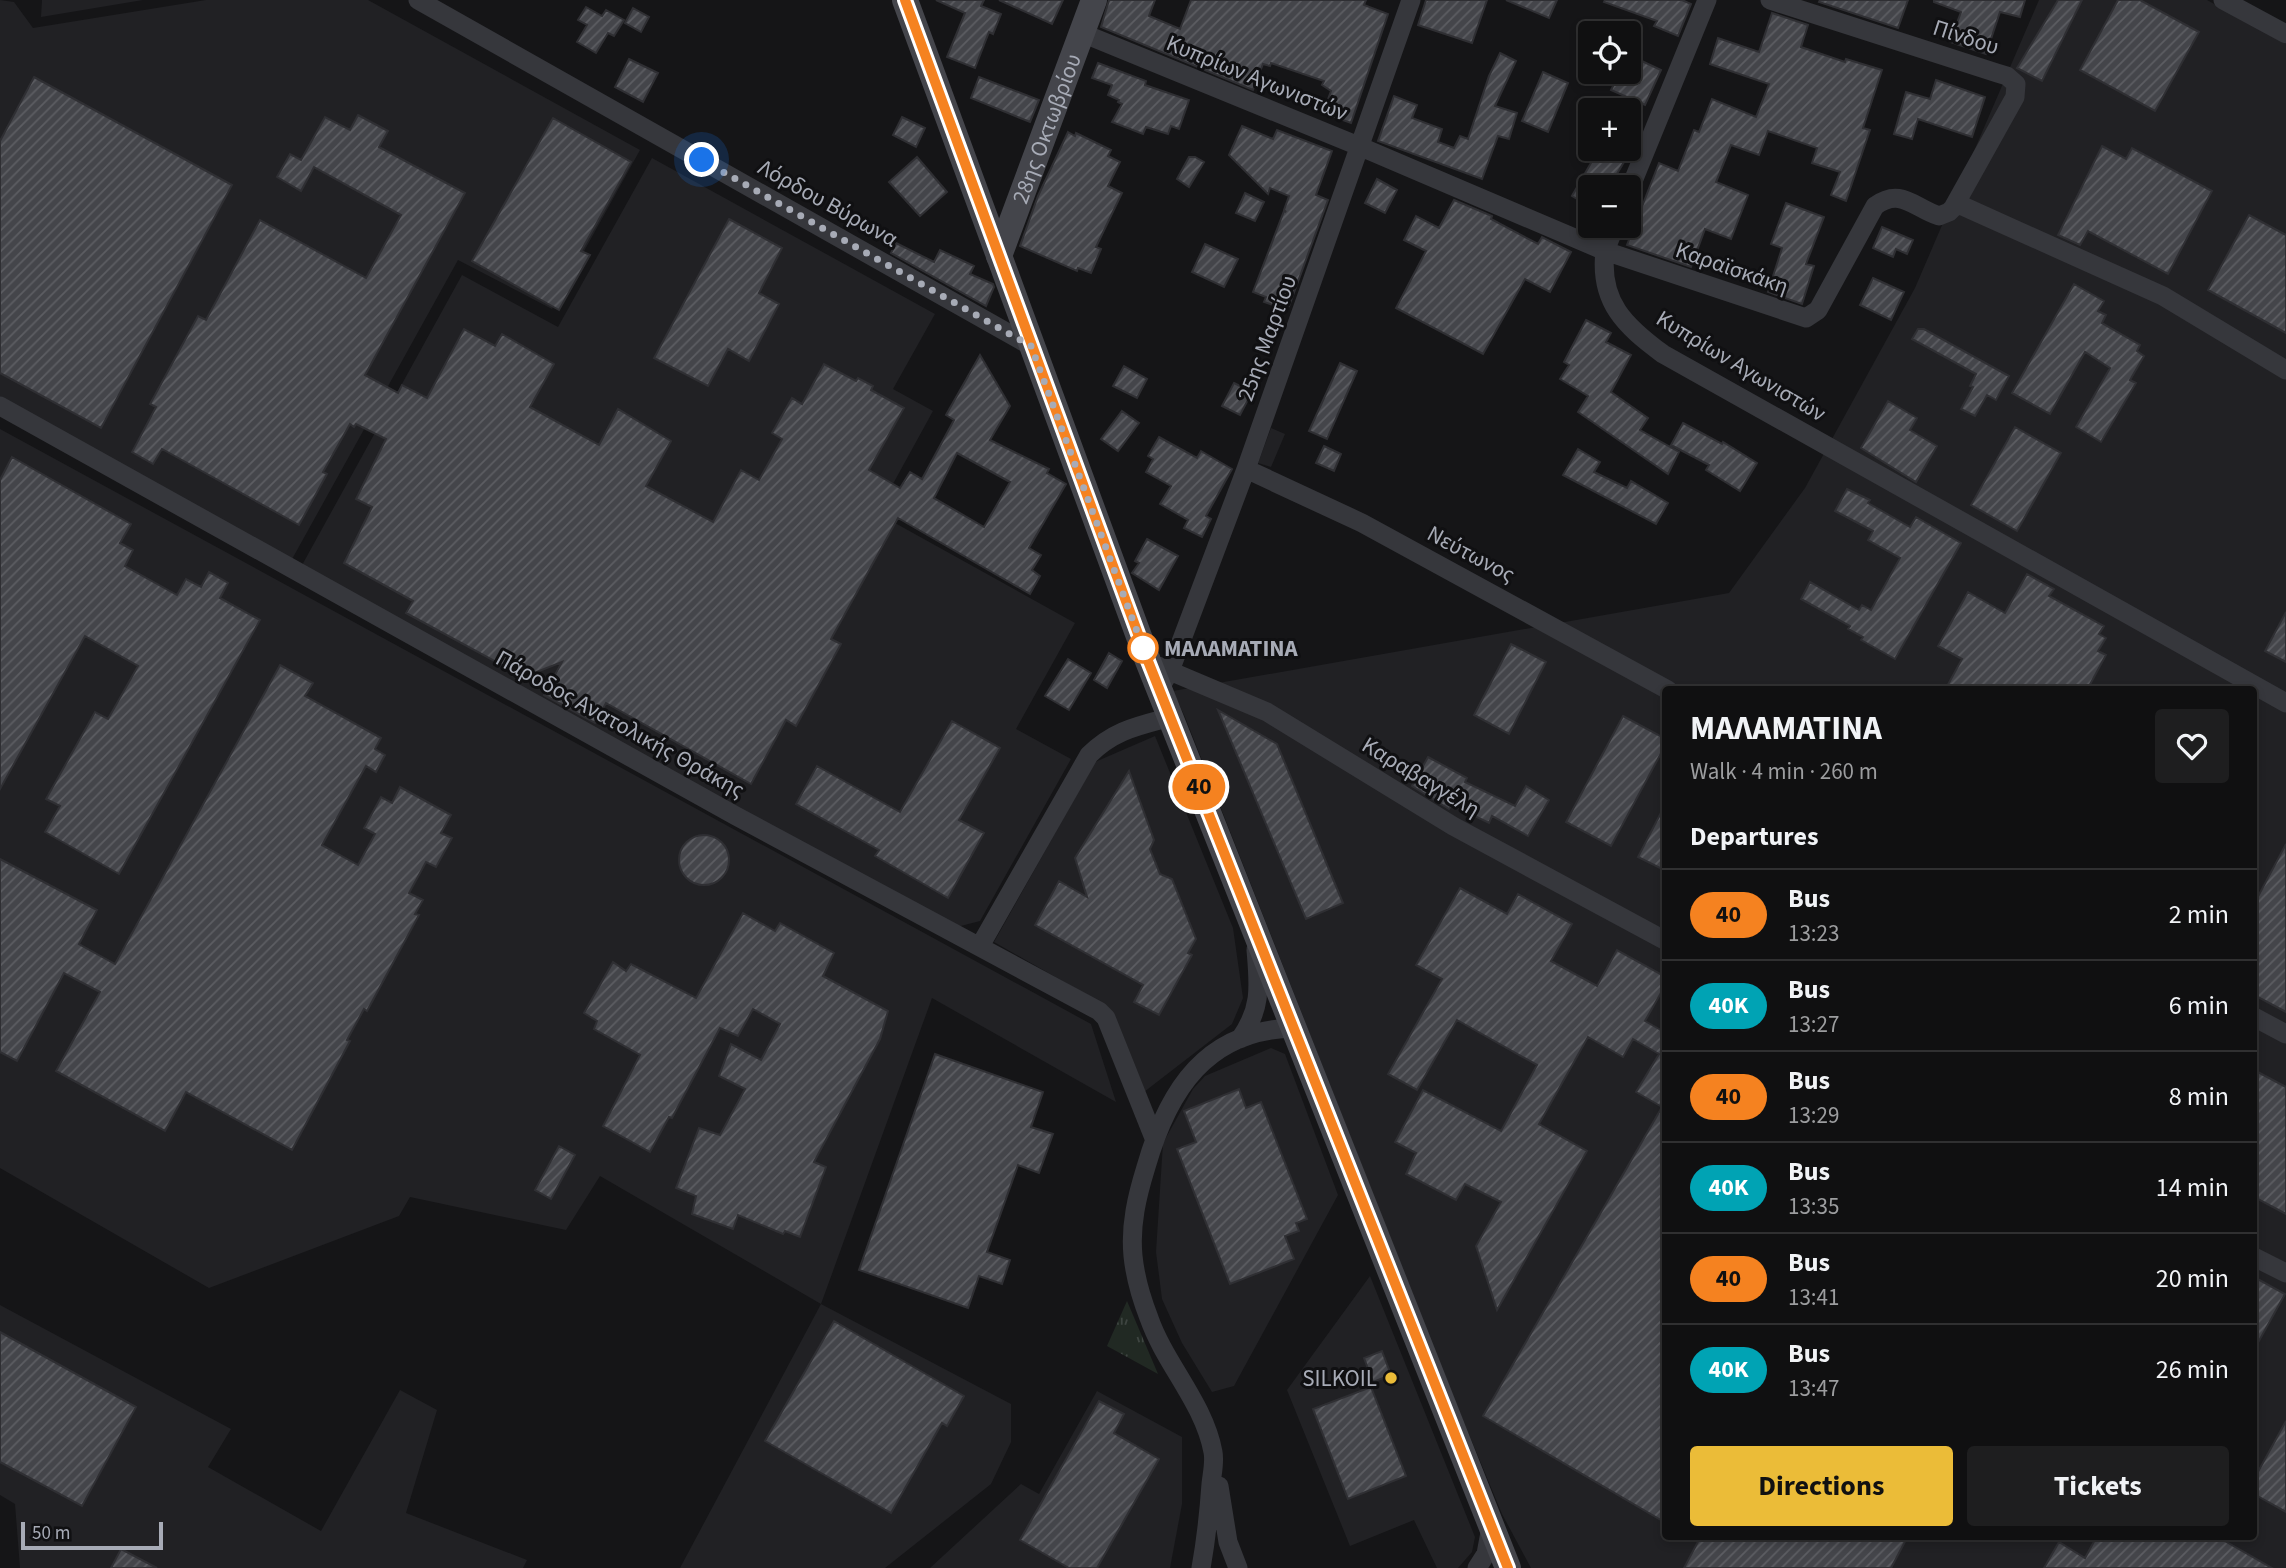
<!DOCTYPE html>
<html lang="en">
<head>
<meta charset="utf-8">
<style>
  :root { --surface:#101011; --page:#1e1e1f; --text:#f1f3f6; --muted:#9c9d9f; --line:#303031; --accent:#ebbc38 }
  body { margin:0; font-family:"Source Sans 3",sans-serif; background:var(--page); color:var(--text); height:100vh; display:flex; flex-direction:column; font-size:26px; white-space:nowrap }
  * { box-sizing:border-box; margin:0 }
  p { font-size:23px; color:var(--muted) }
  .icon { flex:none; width:38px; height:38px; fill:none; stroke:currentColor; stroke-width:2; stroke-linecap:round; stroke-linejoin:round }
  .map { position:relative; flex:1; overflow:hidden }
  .panel { position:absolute; left:1662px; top:686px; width:595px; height:854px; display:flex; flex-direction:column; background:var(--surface); border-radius:7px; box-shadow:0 4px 10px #0003,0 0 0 2px var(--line) }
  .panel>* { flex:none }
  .badge { padding:0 14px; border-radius:23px; font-size:24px; line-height:46px }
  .controls { position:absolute; left:1578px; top:21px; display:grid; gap:14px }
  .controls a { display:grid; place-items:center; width:63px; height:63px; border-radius:7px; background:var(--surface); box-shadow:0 4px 10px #0003,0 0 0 2px var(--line); font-size:35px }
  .scale { position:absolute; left:21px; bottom:18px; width:142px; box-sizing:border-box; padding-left:7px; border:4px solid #a7abb6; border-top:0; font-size:19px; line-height:24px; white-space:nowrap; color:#a7abb6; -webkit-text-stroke:5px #101012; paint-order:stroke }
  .you { position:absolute; width:35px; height:35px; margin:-18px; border:5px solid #fff; border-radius:50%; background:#1a73e8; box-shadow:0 0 0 10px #1a73e833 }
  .map>.badge { position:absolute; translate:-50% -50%; box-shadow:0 0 0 4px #fff }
  h2 { padding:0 28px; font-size:26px; line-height:63px }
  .round { display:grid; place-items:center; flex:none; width:74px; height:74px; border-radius:7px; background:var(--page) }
  .overview { display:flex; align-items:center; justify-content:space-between; height:119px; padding:0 28px }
  h1 { font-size:33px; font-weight:700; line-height:52px }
  .cta { display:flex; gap:14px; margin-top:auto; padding:14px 28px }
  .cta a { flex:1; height:80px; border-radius:7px; background:var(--accent); color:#111; font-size:28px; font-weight:700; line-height:80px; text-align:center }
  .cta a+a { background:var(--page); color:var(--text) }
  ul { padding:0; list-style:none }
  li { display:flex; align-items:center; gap:21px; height:91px; padding:0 28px; border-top:2px solid var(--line) }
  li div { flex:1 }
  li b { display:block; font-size:26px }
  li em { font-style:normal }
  li .badge { min-width:77px; font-weight:700; text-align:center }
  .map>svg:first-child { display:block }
  .built { fill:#212124; fill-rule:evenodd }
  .grass { fill:url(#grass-tufts) }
  .building { fill:url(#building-hatch); stroke:#2f2f33; stroke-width:2; fill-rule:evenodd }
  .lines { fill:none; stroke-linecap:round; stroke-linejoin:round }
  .street { stroke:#36373c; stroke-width:19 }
  .secondary { stroke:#44454b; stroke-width:26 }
  .line-casing { stroke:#fff; stroke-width:16 }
  .line { stroke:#f58220; stroke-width:10 }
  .walk { stroke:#a7abb6; stroke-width:7; stroke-dasharray:0 12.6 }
  .stop-dot { fill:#fff; stroke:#f58220; stroke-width:3.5 }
  .poi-dot { fill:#ebbc38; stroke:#101012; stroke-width:2.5 }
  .labels { text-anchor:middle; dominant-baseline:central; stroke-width:6; stroke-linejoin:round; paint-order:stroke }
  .street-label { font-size:23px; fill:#a7abb6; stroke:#101012 }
  .stop-label { font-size:23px; font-weight:bold; fill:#a7abb6; stroke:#101012; text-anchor:start }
  .poi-label { font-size:23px; fill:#a7abb6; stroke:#101012; text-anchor:end }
</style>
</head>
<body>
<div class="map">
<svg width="2286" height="1568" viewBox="0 0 2286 1568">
  <defs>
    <pattern id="grass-tufts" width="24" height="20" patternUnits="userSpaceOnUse" patternTransform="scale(1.75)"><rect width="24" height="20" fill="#212923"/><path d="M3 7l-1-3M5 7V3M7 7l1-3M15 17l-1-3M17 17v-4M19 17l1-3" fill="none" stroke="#3e4541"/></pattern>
    <pattern id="building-hatch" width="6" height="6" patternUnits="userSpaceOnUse" patternTransform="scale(1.75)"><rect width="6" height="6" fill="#44454a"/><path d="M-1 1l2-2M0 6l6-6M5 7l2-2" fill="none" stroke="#5c5d62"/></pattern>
  </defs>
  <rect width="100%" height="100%" fill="#151517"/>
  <!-- built -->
  <path class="built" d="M0,0L14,2L33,28L206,0H368L640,150L552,309L458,260L291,561L0,398Z
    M42,0H143L41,17Z
    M2039,0H2207L2286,44V1568H1531L1502,1514L1444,1374L1185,717L1173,691L1729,593L1805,488L1915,288ZM1666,690H2254V1536H1666Z
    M652,158L935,314L893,389L933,411L877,513L1075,623L1016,729L1071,759L980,921L953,928L301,567L462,275L558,327Z
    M1271,428L1285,434L1271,467L1258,463Z
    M0,429L1091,1024L1116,1102L932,998L821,1304L1011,1404V1442L991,1484L885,1568H680L821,1304L600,1176L566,1230L410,1197L399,1216L209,1288L0,1168Z
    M1155,736L1233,928L1243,998L1232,1024L1144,1092L1108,1007L994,942L1095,762Z
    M1271,1048L1285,1054L1338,1195L1234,1386L1212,1392L1182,1343L1162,1299L1156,1252L1163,1143L1193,1089L1205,1076Z
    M1370,1276L1475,1537L1472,1552L1458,1568H1437L1414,1520L1350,1546L1287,1390Z
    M0,1305L231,1429L208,1467L321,1531L400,1390L437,1410L406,1513L527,1560L523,1568H20L15,1504L0,1495Z
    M1097,1391L1182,1437V1504L1170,1568H930L1021,1484L1039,1494Z"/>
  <!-- grass -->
  <path class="grass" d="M1127,1301L1158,1374L1107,1346Z"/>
  <!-- building -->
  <path class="building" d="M936,0H984L981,6L1001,14L993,34L989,32L975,68L947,57L965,13Z
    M999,0H1063L1052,24Z
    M1109,0H1155L1149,16L1180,29L1191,0H1366L1364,5L1388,14L1351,123L1323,113L1331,91L1322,85L1324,81L1271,63L1270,66L1263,64L1253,90L1101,27Z
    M1426,0H1487L1472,43L1418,25Z
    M1506,0H1557L1549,18Z
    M1605,0H1682L1691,4L1678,36L1654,26L1657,21L1604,2Z
    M1820,0H1908L1898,28L1819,2Z
    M1934,0H2025L2020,17L2000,12L1986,54L1950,42L1961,12L1934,2Z
    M2058,0H2082L2042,81L2017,68Z
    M2118,0H2140L2199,32L2155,111L2080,70Z
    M586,7L602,16L606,10L624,20L614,36L608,33L596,53L577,42L587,25L578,20Z
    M633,8L649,17L641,32L625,23Z
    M1772,13L1808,25L1801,47L1845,62L1846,59L1882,70L1863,128L1870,130L1846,201L1831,195L1840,172L1812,163L1817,148L1768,131L1759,155L1731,145L1716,182L1748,195L1731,239L1705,229L1691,267L1627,245L1659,163L1678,171L1694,130L1699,132L1712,99L1756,117L1769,84L1710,64L1718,38L1759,52Z
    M1500,53L1516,61L1495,106L1517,113L1509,139L1498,136L1482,179L1378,141L1394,96L1417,105L1412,118L1442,129L1438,142L1454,148L1460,136L1468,139L1489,76Z
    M1629,55L1661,70L1645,105L1611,90L1620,72H1629Z
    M629,59L658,73L643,102L615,87Z
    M1098,63L1146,81L1145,85L1189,100L1179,129L1171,126L1168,134L1146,127L1143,134L1112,122L1122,104L1118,102L1119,100L1108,95L1112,85L1092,78Z
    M1543,72L1568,83L1548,132L1522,121Z
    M34,77L232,185L101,428L0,373V141Z
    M979,77L1039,100L1030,122L971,98Z
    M1936,80L1985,97L1972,137L1918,119L1912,139L1894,134L1906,92L1930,99Z
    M358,115L388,131L379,147L465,193L365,375L398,393L402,385L427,398L464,329L495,346L502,334L554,364L530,407L599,445L618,409L671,441L646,486L713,522L741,470L759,480L782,439L772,433L792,398L802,404L824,364L856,381L858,378L873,386L871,390L904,408L869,470L900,488L910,472L922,479L954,420L946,415L980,355L1010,406L990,440L1049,469L1047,473L1066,484L1029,548L1041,555L1032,570L1040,576L1030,594L898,518L831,639L841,644L796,726L786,720L751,784L606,703L595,723L544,695L562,662L524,677L406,613L413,601L344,563L372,507L356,499L386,439L356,424L354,427L350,424L323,472L327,474L299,525L162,449L153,464L132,452L156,407L150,404L198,316L206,320L260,220L366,278L401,215L314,167L301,191L277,177L290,154L301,160L325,117L350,130ZM957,453L1010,482L984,527L934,498Z
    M902,117L925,128L916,147L893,135Z
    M553,118L631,162L581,251L590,255L559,310L472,261Z
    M1242,126L1273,139L1277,130L1332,151L1316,195L1328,200L1289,306L1287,305L1285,309L1264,302L1266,297L1253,292L1284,211L1286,212L1284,210L1289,196L1270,188L1268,194L1229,155Z
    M1068,132L1075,136L1076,133L1111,150L1108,156L1120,162L1108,186L1122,193L1096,247L1101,249L1091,273L1078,268L1077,271L1020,246L1038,196Z
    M2102,146L2126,159L2132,148L2212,191L2168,274L2088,231L2080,245L2058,235Z
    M1599,149H1613L1627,157L1609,187H1591V207L1572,196Z
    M917,157L947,192L920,216L889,182Z
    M1189,157H1195L1204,162L1189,187L1177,179Z
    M1377,179L1397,190L1385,213L1365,203Z
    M1245,193L1264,202L1255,221L1236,213Z
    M1454,200L1492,216L1491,219L1538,244L1542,237L1571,252L1550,292L1525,279L1483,354L1396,308L1426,251L1404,240L1416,216L1439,228Z
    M1786,203L1824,217L1806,264L1814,266L1802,304L1768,292L1782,248L1771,244Z
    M2249,215L2286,235V333L2208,290Z
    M729,219L782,248L759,293L779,304L749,361L728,349L708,386L654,358Z
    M1882,227L1913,240L1907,254L1896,249L1893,257L1873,248Z
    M896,243L934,262L940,250L974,266L970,274L993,284L994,287L986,306L891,253Z
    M1205,244L1238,259L1224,287L1192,272Z
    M1873,278L1904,292L1891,320L1860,305Z
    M2074,284L2104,301L2098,311L2106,315L2102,323L2140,345L2137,351L2144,356L2130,380L2136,383L2101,442L2076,427L2110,368L2085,352L2050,414L2012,393Z
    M1586,320L1611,333L1606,342L1631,355L1611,392L1648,418L1640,430L1679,452L1668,474L1578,412L1588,396L1560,379L1569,365L1564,362Z
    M1918,329H1924L2009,376L1996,400L1987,395L1975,416L1961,409L1973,387L1970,386L1976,374L1912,339Z
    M1340,363L1357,371L1327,439L1309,431Z
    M1124,366L1147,379L1137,398L1113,386Z
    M1234,383L1252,392L1240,415L1222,406Z
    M1888,401L1917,418L1910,430L1937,446L1916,482L1861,448Z
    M1122,411L1139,423L1118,451L1101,439Z
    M1683,423L1722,444L1723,442L1757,463L1740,491L1706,470L1709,465L1671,445Z
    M2015,427L2061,453L2017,531L1971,505Z
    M1159,437L1197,458L1201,451L1232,469L1206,516L1211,519L1202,537L1184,528L1188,520L1160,504L1171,486L1146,472L1153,459L1148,456Z
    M1324,446L1341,454L1334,471L1316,463Z
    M1578,449L1600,462L1594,472L1627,488L1631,481L1668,503L1656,524L1563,475Z
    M12,457L131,524L120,543L133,550L125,566L177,595L186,579L201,587L209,572L228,583L220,598L260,620L119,874L45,832L60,806L46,799L95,712L108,719L138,666L85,636L0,789V480Z
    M1847,489L1870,500L1868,503L1910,527L1916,517L1961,543L1895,659L1861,640L1863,637L1848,629L1850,626L1801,599L1810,582L1859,610L1862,605L1871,610L1900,558L1868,540L1873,531L1835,511Z
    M1147,539L1178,556L1159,590L1132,573L1139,563L1135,561Z
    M2027,574L2054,589L2049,596L2104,626L2099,634L2106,638L2098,651L2106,655L2087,690H1945L1962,659L1938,646L1968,592L2005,613Z
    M2286,612V662L2265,651Z
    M1511,644L1546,662L1509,734L1474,715Z
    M1109,653L1122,661L1107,688L1094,680Z
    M1068,659L1091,673L1069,710L1045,696Z
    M280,665L313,683L305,696L381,738L375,749L385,755L376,772L366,766L322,845L358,865L375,834L364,828L381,797L392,803L400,787L451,815L441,833L452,838L436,867L426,862L409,893L423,900L415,914L419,915L367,1011L364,1009L347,1040L350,1041L292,1150L186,1092L165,1131L56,1071L100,992L64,973L17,1061L0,1052V859L97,910L79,944L115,964Z
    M1218,710L1277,744L1343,903L1306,919Z
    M1623,716L1666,739V744L1611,846L1566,822Z
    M952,721L1000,748L959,820L984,833L948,898L875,856L879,850L796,804L817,766L900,812Z
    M1428,757L1467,778L1465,782L1515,806L1526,786L1549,800L1528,836L1492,816L1489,823L1452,805L1449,809L1412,786Z
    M1129,771L1154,840L1150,849L1160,874L1172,879L1196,939L1188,953L1192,955L1159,1015L1134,1002L1143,985L1035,925L1059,881L1087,897L1075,858Z
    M1666,803V871L1638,857Z
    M679 860a25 25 0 1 1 50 0a25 25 0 1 1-50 0Z
    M2286,844V1012L2254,995V904Z
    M1460,888L1507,914L1518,894L1572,924L1551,961L1597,986L1617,950L1666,977V984L1645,1021L1666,1033V1523L1483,1416L1662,1107L1636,1092L1659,1054L1633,1039L1623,1057L1588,1037L1539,1124L1587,1151L1497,1310L1476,1246L1501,1202L1465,1184L1456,1200L1406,1174L1416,1153L1395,1142L1423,1090L1501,1131L1537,1065L1457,1020L1417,1090L1388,1074L1442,979L1416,965Z
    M743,913L775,931L780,923L834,953L823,976L888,1011L880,1039L814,1162L826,1167L800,1237L785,1231L783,1234L738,1215L733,1229L692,1214L696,1196L676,1188L699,1128L720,1135L745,1089L719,1076L731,1044L761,1060L780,1024L753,1009L738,1036L720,1028L672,1118L669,1117L650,1152L603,1126L640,1055L594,1029L597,1021L584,1013L613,962L626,971L631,964L696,998Z
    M935,1054L1043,1092L1031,1127L1053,1134L1039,1173L1018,1165L987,1252L1010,1260L1002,1284L979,1276L968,1308L859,1270Z
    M2254,1070L2286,1087V1214L2254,1197Z
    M1239,1089L1246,1108L1261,1102L1307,1219L1296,1223L1299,1231L1285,1236L1294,1259L1230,1284L1177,1149L1196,1142L1184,1111Z
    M559,1146L575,1155L551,1199L535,1190Z
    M2254,1277L2285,1294L2254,1350Z
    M834,1321L964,1396L947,1426L942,1423L891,1513L765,1441Z
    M0,1332L136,1407L82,1506L0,1462Z
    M1382,1351L1391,1375L1373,1382L1364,1358Z
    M1371,1387L1406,1476L1348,1499L1313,1409Z
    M1099,1401L1124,1414L1114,1433L1159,1459L1097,1568H1069L1020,1540Z
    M2286,1421V1512L2254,1494V1479Z
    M1701,1536H1908L1891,1568H1684Z
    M2097,1536H2216L2272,1568H2044L2059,1542L2085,1558Z
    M121,1549L157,1568H111Z"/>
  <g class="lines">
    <!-- street -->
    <path class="street" d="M418,0L1031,346
      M2223,0L2286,34
      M1082,33L1361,147L1605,251C1599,302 1625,326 1663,354L2286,703
      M1629,191L1707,0
      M1956,203L2163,296L2286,370
      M1615,226L1605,251L1806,318L1818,310L1875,206C1901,187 1914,208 1939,216L1949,212L1953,208L2015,97L2016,84L2007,76L1997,73L1770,0
      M0,406L736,816L1099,1011L1106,1018L1154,1138
      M1246,469L1362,523L1668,690
      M1158,666L1267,712L1453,826L1666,941
      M1159,689L1170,671L1246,469L1411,0
      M980,946L1089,755C1114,730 1138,726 1171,717
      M2254,1017L2286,1034
      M1240,1039C1262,1008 1259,986 1256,950
      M2254,1257L2286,1273
      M1219,1486L1228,1542L1238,1568
      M1201,1568C1206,1540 1209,1513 1211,1484C1212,1474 1215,1462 1213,1452C1204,1403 1165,1364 1149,1318C1142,1300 1135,1276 1133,1256C1130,1225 1137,1196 1146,1167C1168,1090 1207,1029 1295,1028
      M1477,1568L1486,1554L1491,1527"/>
    <!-- secondary -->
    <g class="secondary">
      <path d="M905,0L1148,661L1508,1568"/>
      <path id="s1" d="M999,256L1094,0"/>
    </g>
  </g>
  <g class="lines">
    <defs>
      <path id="line" d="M905,0L1148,661L1508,1568"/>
    </defs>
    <!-- line casing -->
    <use href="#line" class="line-casing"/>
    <!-- line -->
    <use href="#line" class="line"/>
    <!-- walk -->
    <path class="walk" d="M702,160L1031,346L1148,661L1143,648"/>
  </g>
  <!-- markers -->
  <circle class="stop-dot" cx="1143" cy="648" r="14"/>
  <circle class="poi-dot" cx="1391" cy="1378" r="7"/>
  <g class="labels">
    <!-- street labels -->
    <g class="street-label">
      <text transform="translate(1966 37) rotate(18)">Πίνδου</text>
      <text transform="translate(1257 78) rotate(22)">Κυπρίων Αγωνιστών</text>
      <text stroke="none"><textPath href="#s1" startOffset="136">28ης Οκτωβρίου</textPath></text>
      <text transform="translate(828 203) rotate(29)">Λόρδου Βύρωνα</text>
      <text transform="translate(1732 268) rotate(19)">Καραϊσκάκη</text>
      <text transform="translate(1267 338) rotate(-70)">25ης Μαρτίου</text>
      <text transform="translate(1741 366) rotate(31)">Κυπρίων Αγωνιστών</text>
      <text transform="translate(1471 554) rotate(28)">Νεύτωνος</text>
      <text transform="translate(620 724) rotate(29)">Πάροδος Ανατολικής Θράκης</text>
      <text transform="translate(1421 777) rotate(31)">Καραβαγγέλη</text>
    </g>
    <!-- stop labels -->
    <g class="stop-label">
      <text x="1164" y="648">ΜΑΛΑΜΑΤΙΝΑ</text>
    </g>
    <!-- poi labels -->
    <g class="poi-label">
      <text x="1377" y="1378">SILKOIL</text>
    </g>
  </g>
</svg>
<div class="controls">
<a><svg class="icon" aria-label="locate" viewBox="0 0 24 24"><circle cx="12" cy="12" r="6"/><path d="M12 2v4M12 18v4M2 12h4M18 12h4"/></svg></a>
<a>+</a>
<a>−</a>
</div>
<div class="scale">50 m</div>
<div class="you" style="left:702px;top:160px"></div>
<b class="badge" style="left:1199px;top:787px;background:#f58220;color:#111">40</b>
<section class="panel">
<div class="overview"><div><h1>ΜΑΛΑΜΑΤΙΝΑ</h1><p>Walk · 4 min · 260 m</p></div><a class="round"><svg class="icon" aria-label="heart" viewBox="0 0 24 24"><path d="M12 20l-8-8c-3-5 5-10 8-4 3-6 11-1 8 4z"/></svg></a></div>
<h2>Departures</h2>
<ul>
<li><span class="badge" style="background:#f58220;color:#111">40</span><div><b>Bus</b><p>13:23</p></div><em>2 min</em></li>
<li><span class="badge" style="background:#00a3b4;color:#fff">40Κ</span><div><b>Bus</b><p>13:27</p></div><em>6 min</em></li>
<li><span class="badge" style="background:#f58220;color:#111">40</span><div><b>Bus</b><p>13:29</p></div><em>8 min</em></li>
<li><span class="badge" style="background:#00a3b4;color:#fff">40Κ</span><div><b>Bus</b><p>13:35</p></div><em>14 min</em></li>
<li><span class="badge" style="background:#f58220;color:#111">40</span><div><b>Bus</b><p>13:41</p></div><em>20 min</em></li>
<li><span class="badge" style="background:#00a3b4;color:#fff">40Κ</span><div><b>Bus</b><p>13:47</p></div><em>26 min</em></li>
</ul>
<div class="cta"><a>Directions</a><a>Tickets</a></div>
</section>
</div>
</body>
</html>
